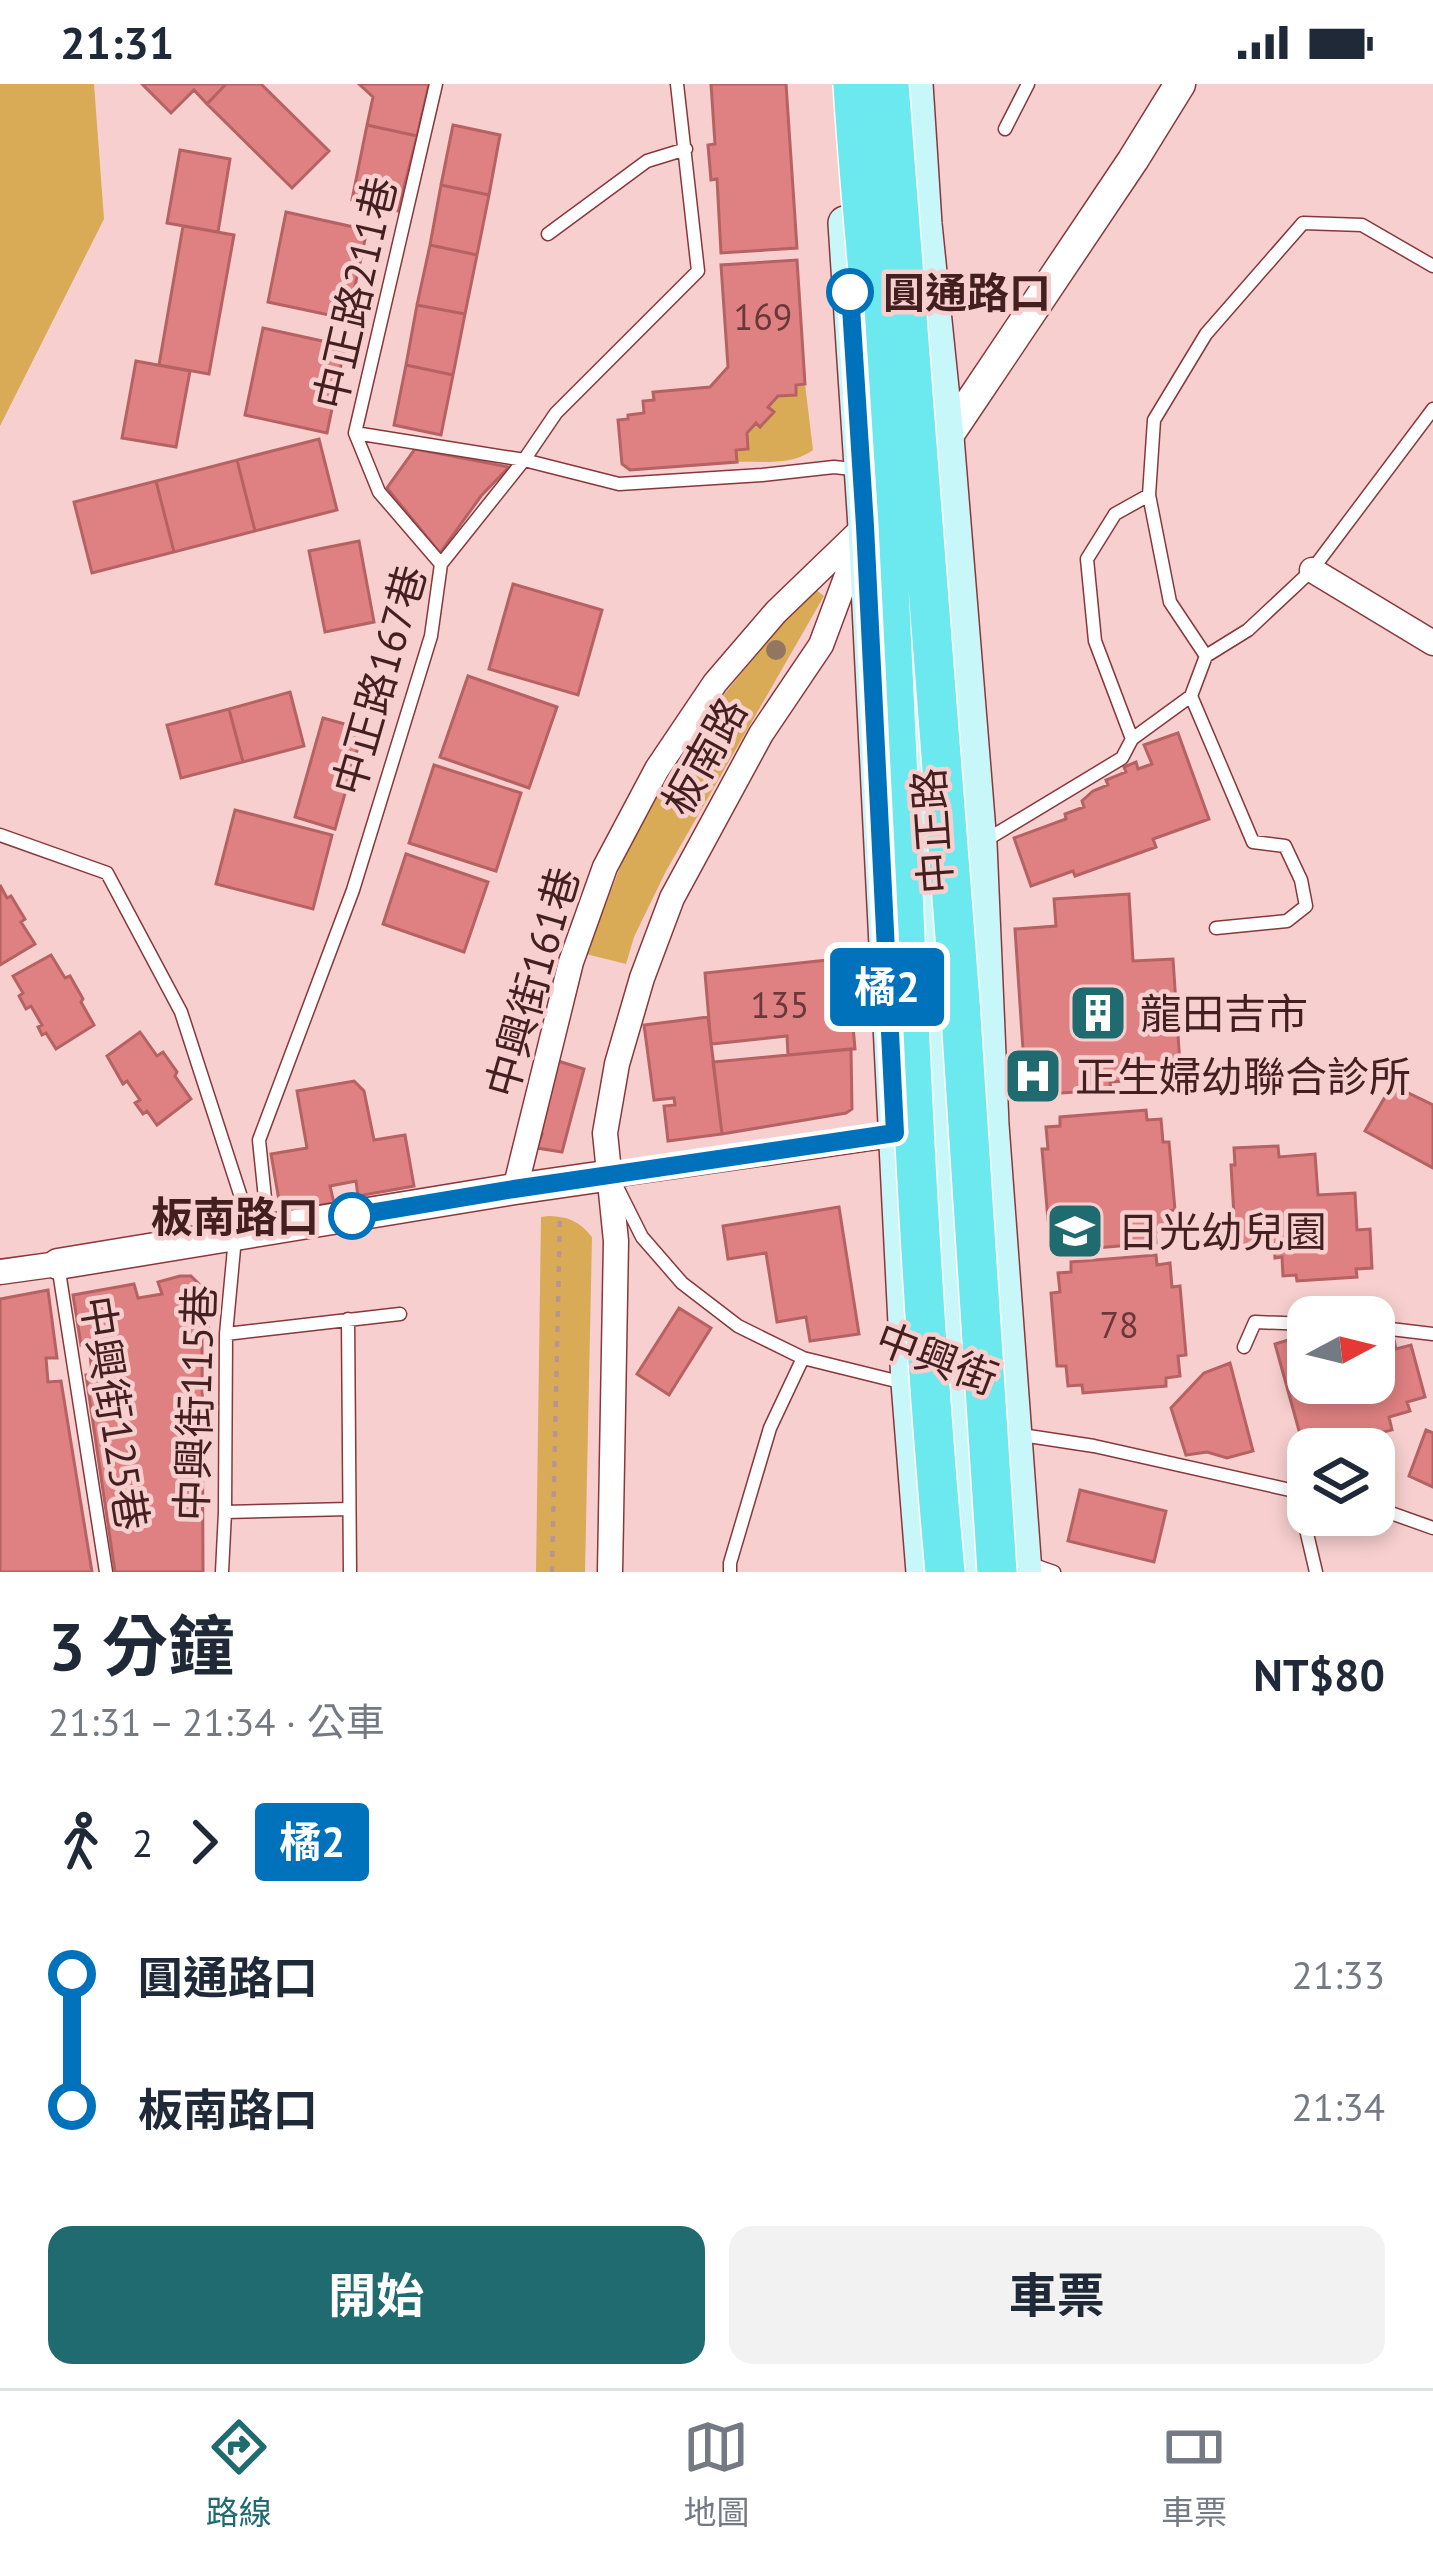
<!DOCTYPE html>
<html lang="zh-TW">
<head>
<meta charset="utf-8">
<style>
  :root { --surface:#fff; --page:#f2f2f3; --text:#1f2937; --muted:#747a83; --line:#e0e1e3; --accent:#1f6b6f }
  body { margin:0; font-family:"PT Sans","Noto Sans TC",sans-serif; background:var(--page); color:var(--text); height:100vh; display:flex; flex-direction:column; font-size:45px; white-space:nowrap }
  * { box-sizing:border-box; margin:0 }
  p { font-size:39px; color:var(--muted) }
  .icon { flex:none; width:66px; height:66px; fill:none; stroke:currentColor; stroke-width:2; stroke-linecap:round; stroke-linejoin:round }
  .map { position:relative; height:1488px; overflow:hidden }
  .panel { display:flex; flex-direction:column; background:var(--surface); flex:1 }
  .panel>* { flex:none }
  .badge { padding:0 24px; border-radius:9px; font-size:42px; line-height:78px }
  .needle { width:78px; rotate:83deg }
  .tools { position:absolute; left:1287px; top:1212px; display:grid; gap:24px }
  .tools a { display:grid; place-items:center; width:108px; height:108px; border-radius:24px; background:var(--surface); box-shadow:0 6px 18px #0003; font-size:60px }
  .map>.badge { position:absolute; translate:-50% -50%; box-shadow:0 0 0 6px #fff }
  .legs { display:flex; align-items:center; gap:18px; height:132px; padding:0 48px; font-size:39px }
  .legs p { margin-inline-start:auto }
  .summary { display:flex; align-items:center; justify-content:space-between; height:204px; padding:0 48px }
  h1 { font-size:66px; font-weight:700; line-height:90px }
  .button { display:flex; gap:24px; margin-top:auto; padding:24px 48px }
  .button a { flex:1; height:138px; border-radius:24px; background:var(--accent); color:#fff; font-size:48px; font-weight:700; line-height:138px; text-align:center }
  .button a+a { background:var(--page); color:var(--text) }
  ul { padding:0 48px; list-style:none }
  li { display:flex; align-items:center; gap:42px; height:132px; font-size:45px }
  li i { display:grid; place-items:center; width:18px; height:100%; margin:0 15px; background:currentColor }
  li i::after { content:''; width:30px; height:30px; margin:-15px; border:9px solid; border-radius:50%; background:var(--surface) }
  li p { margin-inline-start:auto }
  li:first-child i { background:linear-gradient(#0000 50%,currentColor 0) }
  li:last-child i { background:linear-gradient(currentColor 50%,#0000 0) }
  .status { display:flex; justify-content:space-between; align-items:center; height:84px; padding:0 60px; background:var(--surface); direction:ltr }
  .status svg { height:33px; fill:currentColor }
  .menu { display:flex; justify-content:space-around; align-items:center; height:168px; border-top:3px solid var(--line); background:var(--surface); font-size:33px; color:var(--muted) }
  .menu a { display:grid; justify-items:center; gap:6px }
  .menu .selected { color:var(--accent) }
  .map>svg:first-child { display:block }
  .green { fill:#daab56 }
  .building { fill:#df8182; stroke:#b66263; stroke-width:3 }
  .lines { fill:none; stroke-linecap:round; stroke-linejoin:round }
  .service-casing { stroke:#88383c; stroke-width:15 }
  .minor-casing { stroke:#88383c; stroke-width:27 }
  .tertiary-casing { stroke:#88383c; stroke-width:33 }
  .secondary-casing { stroke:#88383c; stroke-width:36 }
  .path { stroke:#ba9494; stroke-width:4.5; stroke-dasharray:6 9; stroke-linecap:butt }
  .service { stroke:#fff; stroke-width:12 }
  .minor { stroke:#fff; stroke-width:24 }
  .tertiary { stroke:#fff; stroke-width:30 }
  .secondary { stroke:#c8f7f9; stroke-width:33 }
  .trunk-bridge-casing { stroke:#fff; stroke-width:42; stroke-linecap:butt }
  .trunk-bridge { stroke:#6ce8ef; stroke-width:39 }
  .tree { fill:#927661 }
  .line-1-casing { stroke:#fff; stroke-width:27 }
  .line-1 { stroke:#0072bc; stroke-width:18 }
  .stop-1-dot { fill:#fff; stroke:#0072bc; stroke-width:6 }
  .labels { text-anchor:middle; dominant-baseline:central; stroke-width:9; stroke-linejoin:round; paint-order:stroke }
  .number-label { font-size:36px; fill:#6a3838 }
  .stop-label { font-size:42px; font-weight:bold; fill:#431f20; stroke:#f6cfce; text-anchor:start }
  .street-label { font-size:42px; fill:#431f20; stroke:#f6cfce }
  .poi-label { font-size:42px; fill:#431f20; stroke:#f6cfce; text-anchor:start }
</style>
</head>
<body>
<div class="status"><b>21:31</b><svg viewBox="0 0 49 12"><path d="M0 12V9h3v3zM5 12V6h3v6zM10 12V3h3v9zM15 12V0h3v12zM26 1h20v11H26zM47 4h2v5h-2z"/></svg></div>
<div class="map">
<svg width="1433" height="1488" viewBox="0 0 1433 1488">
  <rect width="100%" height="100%" fill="#f6cfce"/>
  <!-- green -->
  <path class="green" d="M0,0H94L104,135L0,342Z
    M805,300L813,366C792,382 762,377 737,378L736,366L748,365L747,349L756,339L760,343L774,329L768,323L778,312L796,311V301Z
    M815,505L824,512L666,787L634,853L626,880L586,870L627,766L695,646L809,507Z
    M549,1132C569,1133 579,1137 592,1153L585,1488H536L541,1133Z"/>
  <!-- building -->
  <path class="building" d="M142,0H226L207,20L194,6L171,29Z
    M226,0H261L329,67L292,104L207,20Z
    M359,0H429L417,52L367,41L373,13Z
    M711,0H786L797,164L721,169L717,95L711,96L708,61L715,60Z
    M367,41L417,52L398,127L352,116Z
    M453,41L500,51L489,111L441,101Z
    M180,66L230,75L218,148L167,139Z
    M441,101L489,111L477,171L430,161Z
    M286,128L367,146L348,235L268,218Z
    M183,142L234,151L209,290L159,281Z
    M430,161L477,171L465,230L417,221Z
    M797,176L805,300L796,301V311L778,312L768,323L774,328L760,343L756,339L747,349L748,365L736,366L737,378L630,386L622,380L618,336L628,335V331L644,329L643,317L654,316L653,308L710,303L728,283L721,181Z
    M417,221L465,230L453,291L406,281Z
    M263,244L345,262L327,349L245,331Z
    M136,277L190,287L176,363L122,354Z
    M406,281L453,291L441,351L394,341Z
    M319,355L337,426L255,447L237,376Z
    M415,365L509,383L481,412L440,469L387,404Z
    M237,376L255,447L174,468L156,397Z
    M156,397L174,468L92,489L74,418Z
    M359,457L374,538L325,548L309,467Z
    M513,500L602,526L578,611L489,585Z
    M468,592L557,623L529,704L440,673Z
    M290,608L304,662L243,678L229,625Z
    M229,625L243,678L181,694L167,641Z
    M323,634L363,645L335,745L295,733Z
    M1178,649L1209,735L1153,755L1156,763L1075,792L1073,787L1031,802L1014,754L1066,735L1065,730L1084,723L1082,717L1093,707L1108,701L1106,696L1126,688L1124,683L1136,678L1138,685L1152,680L1144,661Z
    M434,681L521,709L496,787L409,759Z
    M235,726L332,751L313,825L216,800Z
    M406,770L488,798L464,868L383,840Z
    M0,801L7,814L11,812L25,835L21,838L35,860L0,881Z
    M1129,810L1133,877L1173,875L1180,981L1140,984L1141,996L1110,998L1111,1006L1026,1011L1015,845L1056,842L1054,815Z
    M51,871L65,894L70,892L83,915L81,918L94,941L56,965L46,949L42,951L38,943L42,941L31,922L26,925L19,912L23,909L13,892Z
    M847,874L855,965L788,971L787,952L711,960L705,889Z
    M708,933L722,1050L668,1057L664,1022L675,1021L674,1014L654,1016L644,941Z
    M140,948L157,972L163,968L177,988L175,992L191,1015L157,1041L147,1027L143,1030L135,1019L140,1016L127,997L123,1000L107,972Z
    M851,965L852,1025L846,1029L722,1050L713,978Z
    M558,977L584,985L562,1068L537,1064L542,1050L537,1049Z
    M354,997L364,1007L374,1056L405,1051L414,1102L358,1112L356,1097L330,1102L334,1119L281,1128L271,1070L307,1064L297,1007Z
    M1392,1001L1433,1021V1084L1365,1047Z
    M1146,1026L1147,1036L1161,1035L1163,1058H1169L1175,1126L1166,1127L1167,1147L1155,1148L1156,1159L1071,1166V1158L1057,1159L1055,1136H1048L1042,1065H1048L1046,1043L1060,1042V1033Z
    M1278,1062L1279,1073L1315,1070L1318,1111L1355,1109L1357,1146L1370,1145L1372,1184L1356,1185L1357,1193L1297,1197L1296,1191L1283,1192L1282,1173L1275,1174L1274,1160L1242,1162L1241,1149H1235L1231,1081H1235L1234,1064Z
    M839,1123L859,1250L810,1257L806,1233L777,1238L766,1169L728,1175L723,1142Z
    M1156,1171L1157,1181L1170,1179L1172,1203L1180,1202L1186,1271L1178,1272L1180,1292L1166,1294V1302L1083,1309L1082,1301L1068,1302L1066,1282H1057L1051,1209L1060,1208L1058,1189L1071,1188V1178Z
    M180,1192H191L204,1205L207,1212L209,1252L202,1254L203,1488H115L86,1291L92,1290L89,1260L81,1261L73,1211L134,1200L138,1214L162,1210L158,1198Z
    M48,1206L57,1274H46L48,1298L61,1297L92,1488H0V1215Z
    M679,1224L711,1244L669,1311L637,1290Z
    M1308,1250V1299H1374L1376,1251L1378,1260L1394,1256L1396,1265L1411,1261L1425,1313L1407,1318L1410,1327L1389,1333L1392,1346L1363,1353L1367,1365H1308V1379L1275,1260Z
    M1230,1279L1253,1367L1227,1374L1207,1368L1186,1371L1171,1324L1204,1289Z
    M1426,1346L1433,1349V1403L1409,1392Z
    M1080,1406L1166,1427L1154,1478L1068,1457Z"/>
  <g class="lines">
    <defs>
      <path id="service" d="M436,0L355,349L379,408L441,480
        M1005,45L1028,0
        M548,150L647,77L686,65
        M355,349L524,376L619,400L762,391L834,383L861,386
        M1206,572L1170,518L1149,411L1154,336L1206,250L1303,139L1362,141L1433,182
        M1191,612L1253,758L1285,762L1301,796L1306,822L1287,837L1216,844
        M1132,655L1095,557L1087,475L1115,430L1149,411
        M0,751L107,789L181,928L252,1147
        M986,756L1122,674L1132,655L1191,612L1206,572L1248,546L1312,486L1433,325
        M617,1103L642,1153L682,1199L738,1242L803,1274L904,1299
        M256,1142L266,1124L259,1056L353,806L431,552L441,480L524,376L556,329L698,187L677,0
        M58,1181L106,1488
        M348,1235L350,1488
        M1374,1243L1433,1250
        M226,1250L400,1230
        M1244,1263L1255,1238L1308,1240
        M1015,1350L1094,1362L1308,1410
        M1297,1407L1316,1488
        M1374,1423L1433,1444
        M225,1428L349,1425
        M1031,1480L1054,1488
        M222,1488L225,1428L226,1250L235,1154
        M730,1488V1479L770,1344L803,1274"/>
      <path id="minor" d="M1312,486L1433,559
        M612,1091L912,1048
        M515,1105L571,878L605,783L657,685L715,599L776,528L859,448
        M0,1188L58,1180
        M610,1488L616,1157L605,1049L617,980L642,894L672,814L761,650L821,561L862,451"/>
      <path id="tertiary" d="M937,362L947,353L1133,76L1180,0
        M58,1180L515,1105L612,1091"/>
      <path id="secondary" d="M916,0L925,140L947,353L980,760L992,1041L1025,1488
        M845,139L865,443L908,1299L923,1488
        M913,558L925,730V799L974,1488"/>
    </defs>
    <!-- service casing -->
    <use href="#service" class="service-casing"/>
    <!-- minor casing -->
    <use href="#minor" class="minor-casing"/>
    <!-- tertiary casing -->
    <use href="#tertiary" class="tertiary-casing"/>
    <!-- secondary casing -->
    <use href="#secondary" class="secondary-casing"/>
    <!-- path -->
    <path class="path" d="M552,1488L560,1130"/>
    <!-- service -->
    <use href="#service" class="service"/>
    <!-- minor -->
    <use href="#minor" class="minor"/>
    <!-- tertiary -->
    <use href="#tertiary" class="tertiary"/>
    <!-- secondary -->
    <use href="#secondary" class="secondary"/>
    <defs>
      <path id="trunk-bridge" d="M853,0C860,118 874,235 881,353C903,732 910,1111 945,1488
        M889,0L960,917L997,1488"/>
    </defs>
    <!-- trunk-bridge casing -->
    <use href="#trunk-bridge" class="trunk-bridge-casing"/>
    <!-- trunk-bridge -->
    <use href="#trunk-bridge" class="trunk-bridge"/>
  </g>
  <!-- trees -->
  <circle class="tree" cx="776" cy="566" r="10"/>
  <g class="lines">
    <defs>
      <path id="line-1" d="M352,1132L514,1105L895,1049L865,442L850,208"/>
    </defs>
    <!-- line-1 casing -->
    <use href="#line-1" class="line-1-casing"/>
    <!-- line-1 -->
    <use href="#line-1" class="line-1"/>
  </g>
  <!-- icons -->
  <defs>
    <symbol id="building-square" viewBox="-11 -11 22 22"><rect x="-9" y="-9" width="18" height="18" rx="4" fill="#1f6b6f" stroke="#f6cfce"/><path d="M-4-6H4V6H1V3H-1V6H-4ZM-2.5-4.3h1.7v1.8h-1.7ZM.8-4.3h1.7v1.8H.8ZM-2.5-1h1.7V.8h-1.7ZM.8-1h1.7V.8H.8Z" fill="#fff"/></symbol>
    <symbol id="hospital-square" viewBox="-11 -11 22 22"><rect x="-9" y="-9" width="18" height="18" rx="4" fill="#1f6b6f" stroke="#f6cfce"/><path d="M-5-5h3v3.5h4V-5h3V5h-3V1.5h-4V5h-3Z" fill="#fff"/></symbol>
    <symbol id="school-square" viewBox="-11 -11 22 22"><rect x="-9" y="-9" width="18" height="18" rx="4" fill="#1f6b6f" stroke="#f6cfce"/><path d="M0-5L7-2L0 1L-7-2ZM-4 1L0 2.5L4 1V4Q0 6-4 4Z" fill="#fff"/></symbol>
  </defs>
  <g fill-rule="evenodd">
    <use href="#building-square" x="1065" y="896" width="66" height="66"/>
    <use href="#hospital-square" x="1000" y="959" width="66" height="66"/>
    <use href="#school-square" x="1042" y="1114" width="66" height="66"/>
  </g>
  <!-- markers -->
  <g class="stop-1-dot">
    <circle cx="850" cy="208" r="21"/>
    <circle cx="352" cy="1132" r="21"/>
  </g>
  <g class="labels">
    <!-- number labels -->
    <g class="number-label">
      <text x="763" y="232">169</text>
      <text x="780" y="920">135</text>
      <text x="1119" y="1240">78</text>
    </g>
    <!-- stop labels -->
    <g class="stop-label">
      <text x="883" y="208">圓通路口</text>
      <text x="319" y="1132" text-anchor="end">板南路口</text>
    </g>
    <!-- street labels -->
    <g class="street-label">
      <text transform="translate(355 209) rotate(-77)">中正路211巷</text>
      <text transform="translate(379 596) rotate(-74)">中正路167巷</text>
      <text transform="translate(704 672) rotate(-61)">板南路</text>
      <text transform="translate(932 747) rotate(-94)">中正路</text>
      <text transform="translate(532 898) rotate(-74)">中興街161巷</text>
      <text transform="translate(937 1274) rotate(21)">中興街</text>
      <text transform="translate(195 1319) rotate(-88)">中興街115巷</text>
      <text transform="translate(115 1329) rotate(81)">中興街125巷</text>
    </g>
    <!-- poi labels -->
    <g class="poi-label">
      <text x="1140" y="929">龍田吉市</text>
      <text x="1075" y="992">正生婦幼聯合診所</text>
      <text x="1117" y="1147">日光幼兒園</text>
    </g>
  </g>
</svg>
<div class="tools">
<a><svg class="needle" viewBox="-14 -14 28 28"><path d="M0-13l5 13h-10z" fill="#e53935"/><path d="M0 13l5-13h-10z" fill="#747a83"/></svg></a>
<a><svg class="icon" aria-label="layers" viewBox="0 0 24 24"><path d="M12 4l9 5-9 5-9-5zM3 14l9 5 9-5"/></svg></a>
</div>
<b class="badge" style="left:887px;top:903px;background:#0072bc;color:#fff">橘2</b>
</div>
<section class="panel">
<div class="summary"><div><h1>3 分鐘</h1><p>21:31 – 21:34 · 公車</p></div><b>NT$80</b></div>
<div class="legs"><svg class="icon" aria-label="walk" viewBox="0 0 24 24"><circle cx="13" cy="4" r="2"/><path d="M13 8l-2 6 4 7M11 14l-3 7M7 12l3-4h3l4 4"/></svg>2<svg class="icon" aria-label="forward" viewBox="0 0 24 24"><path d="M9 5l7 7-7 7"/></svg><b class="badge" style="background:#0072bc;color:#fff">橘2</b></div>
<ul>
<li><i style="color:#0072bc"></i><b>圓通路口</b><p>21:33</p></li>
<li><i style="color:#0072bc"></i><b>板南路口</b><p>21:34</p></li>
</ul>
<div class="button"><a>開始</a><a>車票</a></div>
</section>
<nav class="menu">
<a class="selected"><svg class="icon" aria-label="directions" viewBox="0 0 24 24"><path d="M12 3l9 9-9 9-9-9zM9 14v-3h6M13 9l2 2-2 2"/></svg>路線</a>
<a><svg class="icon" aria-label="map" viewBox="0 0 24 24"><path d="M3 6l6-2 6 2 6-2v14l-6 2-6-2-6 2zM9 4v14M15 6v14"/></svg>地圖</a>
<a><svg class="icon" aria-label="tickets" viewBox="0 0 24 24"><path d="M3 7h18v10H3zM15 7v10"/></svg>車票</a>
</nav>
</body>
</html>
